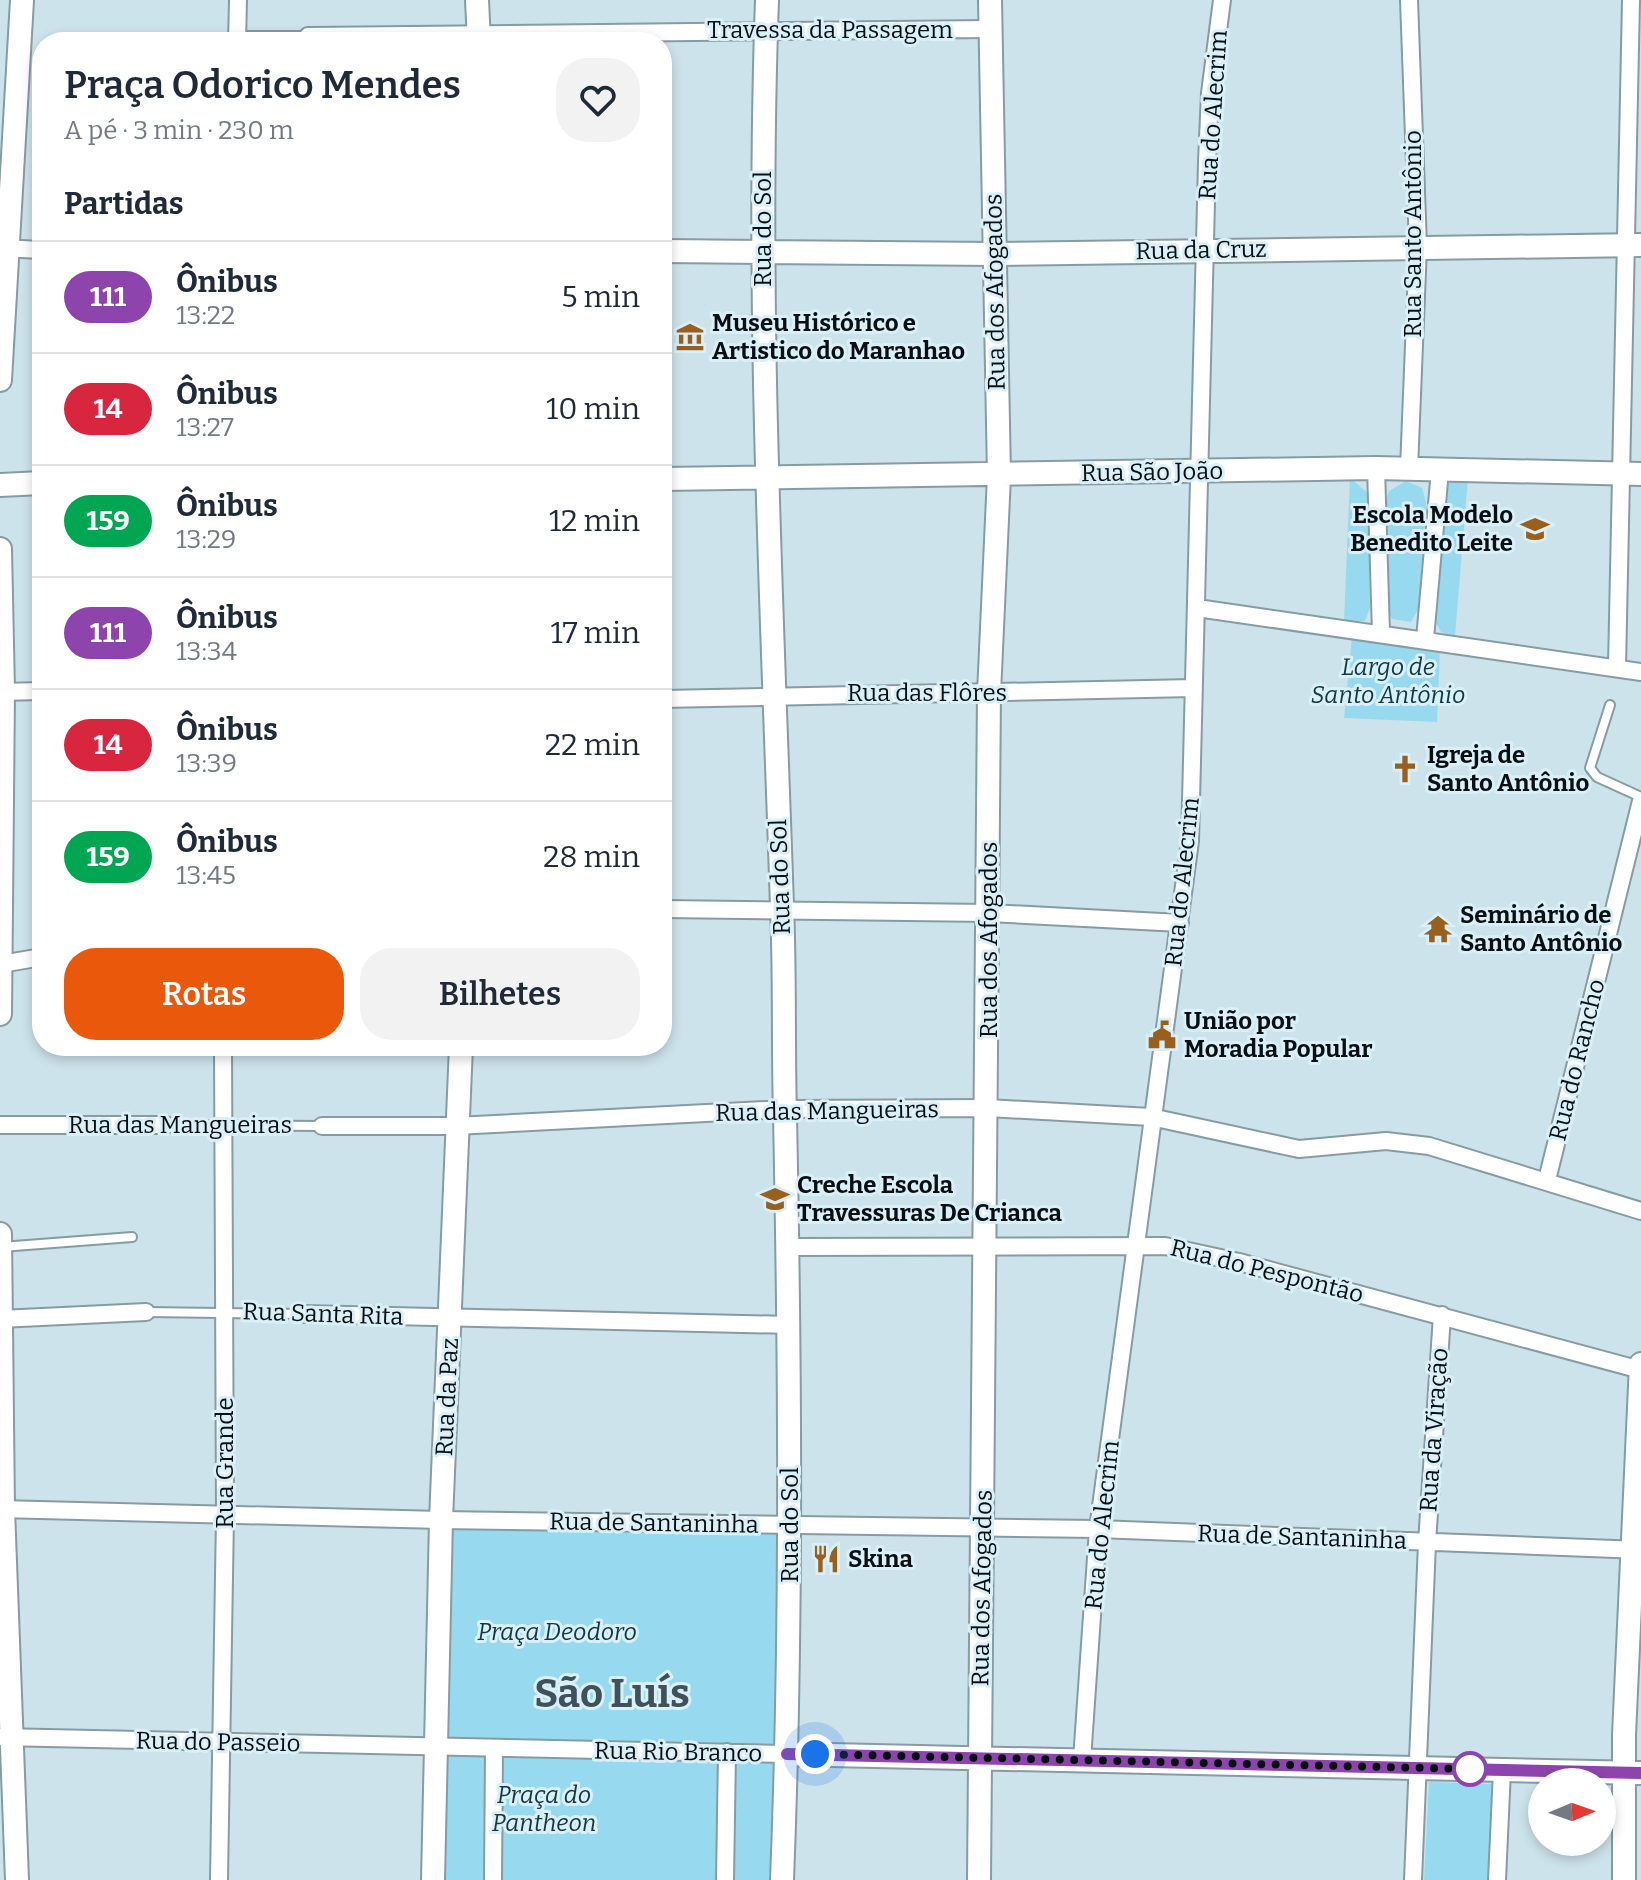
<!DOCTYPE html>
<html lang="pt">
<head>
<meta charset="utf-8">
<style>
  :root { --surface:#fff; --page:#f2f2f3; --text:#1f2937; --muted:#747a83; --line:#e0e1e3; --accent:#ea580c }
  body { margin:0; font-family:Bitter,serif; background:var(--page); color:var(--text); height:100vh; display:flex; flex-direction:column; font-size:30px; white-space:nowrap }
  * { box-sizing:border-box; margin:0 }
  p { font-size:26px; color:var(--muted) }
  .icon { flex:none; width:44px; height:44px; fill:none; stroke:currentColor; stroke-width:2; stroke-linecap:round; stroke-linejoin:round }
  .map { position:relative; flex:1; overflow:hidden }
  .side { position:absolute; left:32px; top:32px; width:640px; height:1024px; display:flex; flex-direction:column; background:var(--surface); border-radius:32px; box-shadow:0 4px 12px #0003 }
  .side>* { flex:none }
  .badge { padding:0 16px; border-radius:26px; font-size:28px; line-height:52px }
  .needle { width:52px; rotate:88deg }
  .buttons { position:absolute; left:1528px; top:1768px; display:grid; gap:16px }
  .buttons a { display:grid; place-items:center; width:88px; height:88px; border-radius:50%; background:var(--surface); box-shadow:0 4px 12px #0003; font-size:40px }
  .you { position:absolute; width:40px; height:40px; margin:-20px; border:6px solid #fff; border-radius:50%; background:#1a73e8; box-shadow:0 0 0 12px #1a73e833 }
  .map>.badge { position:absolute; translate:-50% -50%; box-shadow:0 0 0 4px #fff }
  h2 { padding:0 32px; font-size:30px; line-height:72px }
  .round { display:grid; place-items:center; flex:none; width:84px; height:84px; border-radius:32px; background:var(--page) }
  .overview { display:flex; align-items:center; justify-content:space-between; height:136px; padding:0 32px }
  h1 { font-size:38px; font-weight:600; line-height:60px }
  .cta { display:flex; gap:16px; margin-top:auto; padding:16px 32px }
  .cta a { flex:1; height:92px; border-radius:32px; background:var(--accent); color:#fff; font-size:32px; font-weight:600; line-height:92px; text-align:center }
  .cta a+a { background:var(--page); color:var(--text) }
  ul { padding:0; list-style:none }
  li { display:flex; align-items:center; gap:24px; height:112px; padding:0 32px; border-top:2px solid var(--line) }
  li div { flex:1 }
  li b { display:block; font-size:30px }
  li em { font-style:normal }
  li .badge { min-width:88px; font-weight:700; text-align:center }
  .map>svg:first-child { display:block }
  .green { fill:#97daf0 }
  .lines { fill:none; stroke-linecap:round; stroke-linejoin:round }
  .lane-casing { stroke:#879ba3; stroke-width:12 }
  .street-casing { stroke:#879ba3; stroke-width:20 }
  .secondary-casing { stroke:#879ba3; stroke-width:26 }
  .lane { stroke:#fff; stroke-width:8 }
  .street { stroke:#fff; stroke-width:16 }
  .secondary { stroke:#fff; stroke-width:22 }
  .line-casing { stroke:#fff; stroke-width:18 }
  .line { stroke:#8e44ad; stroke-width:12 }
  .walk { stroke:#080f12; stroke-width:8; stroke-dasharray:0 14.4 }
  .stop-dot { fill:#fff; stroke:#8e44ad; stroke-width:4 }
  .labels { text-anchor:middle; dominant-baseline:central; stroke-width:6; stroke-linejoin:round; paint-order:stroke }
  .street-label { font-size:24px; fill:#080f12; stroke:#daf0f8 }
  .poi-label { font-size:24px; font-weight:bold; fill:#080f12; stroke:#daf0f8; text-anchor:start }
  .park-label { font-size:24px; font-style:italic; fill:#123843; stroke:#daf0f8 }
  .town-label { font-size:40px; font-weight:bold; fill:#3f5259; stroke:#daf0f8 }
</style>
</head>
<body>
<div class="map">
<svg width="1641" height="1880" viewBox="0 0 1641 1880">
  <rect width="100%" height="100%" fill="#cde3eb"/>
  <!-- green -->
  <path class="green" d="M1350,478L1368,493L1370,608L1365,621H1344Z
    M1468,479L1455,636L1441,632L1435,621L1445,489L1451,481Z
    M1406,481L1422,488L1426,502L1419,608L1411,622L1392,619L1387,609L1386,500L1389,491Z
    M1352,637L1440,649L1437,722L1344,718Z
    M451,1527L778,1531L773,1880H440Z
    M1429,1782L1494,1784L1490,1880H1424Z"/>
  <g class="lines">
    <defs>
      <path id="lane" d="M237,36H308
        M1610,705L1590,768L1597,777L1641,797
        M166,1125L322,1126
        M1,1247L132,1237
        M147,1312L304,1314"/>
      <path id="street" d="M1409,0L1418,246L1409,469
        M308,36L990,29
        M237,42L238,0
        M0,248L42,250
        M1376,468L1381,633
        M1197,608L1641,672
        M1425,639L1440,470
        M1617,667L1631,0
        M0,692L42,691
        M662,699L1193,688
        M662,909L990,913L1180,923
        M1,964L42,957
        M0,1125H166
        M322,1126H455L785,1109L988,1108L1151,1117L1299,1149L1386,1141L1429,1146L1641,1211
        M1547,1180L1641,801
        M788,1247L1165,1246L1239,1262L1641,1370
        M304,1314L790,1325
        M0,1319L146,1312
        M0,1509L441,1520L1098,1529L1641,1550
        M0,1737L787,1754
        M1082,1760L1098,1529L1190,841L1207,162L1210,93L1222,0
        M219,1880L225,1516L223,1046
        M493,1880L494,1749
        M725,1880L727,1752
        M1413,1880L1427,1543L1442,1315
        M1497,1880L1502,1770"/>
      <path id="secondary" d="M477,0L479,42
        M767,0C756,305 772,603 782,907C785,976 783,1045 785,1115C790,1370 792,1625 782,1880
        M662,251L994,254L1641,245
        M0,380L22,0
        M662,479L1376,468L1641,474
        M0,485L42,483
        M0,549L3,691L0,1014
        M0,1234L3,1509L17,1880
        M787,1754L1641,1773
        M433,1880L441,1520L461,1046
        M979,1880L989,693L999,476L990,0
        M1624,1880V1735L1641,1364"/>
    </defs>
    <!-- lane casing -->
    <use href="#lane" class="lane-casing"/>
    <!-- street casing -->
    <use href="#street" class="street-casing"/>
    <!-- secondary casing -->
    <use href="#secondary" class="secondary-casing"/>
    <!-- lane -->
    <use href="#lane" class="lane"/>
    <!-- street -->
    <use href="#street" class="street"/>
    <!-- secondary -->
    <use href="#secondary" class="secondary"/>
  </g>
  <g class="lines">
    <defs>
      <path id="line" d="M787,1754L1641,1773"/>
    </defs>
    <!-- line casing -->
    <use href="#line" class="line-casing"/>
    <!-- line -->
    <use href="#line" class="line"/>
    <!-- walk -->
    <path class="walk" d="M815,1754L1470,1769"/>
  </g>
  <!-- icons -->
  <defs>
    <symbol id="museum-bare" viewBox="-9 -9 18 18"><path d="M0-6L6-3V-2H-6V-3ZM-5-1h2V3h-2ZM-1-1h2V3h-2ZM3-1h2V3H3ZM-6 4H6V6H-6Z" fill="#995f1d" stroke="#daf0f8" stroke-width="2.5" paint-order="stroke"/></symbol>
    <symbol id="school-bare" viewBox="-9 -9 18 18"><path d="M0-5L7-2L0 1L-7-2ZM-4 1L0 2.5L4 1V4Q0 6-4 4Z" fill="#995f1d" stroke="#daf0f8" stroke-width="2.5" paint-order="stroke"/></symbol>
    <symbol id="church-bare" viewBox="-9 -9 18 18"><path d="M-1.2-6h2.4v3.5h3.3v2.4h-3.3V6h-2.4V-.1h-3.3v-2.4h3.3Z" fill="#995f1d" stroke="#daf0f8" stroke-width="2.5" paint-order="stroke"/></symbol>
    <symbol id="temple-bare" viewBox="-9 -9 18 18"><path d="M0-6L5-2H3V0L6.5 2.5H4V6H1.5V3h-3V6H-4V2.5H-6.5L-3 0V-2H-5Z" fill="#995f1d" stroke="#daf0f8" stroke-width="2.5" paint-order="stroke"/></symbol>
    <symbol id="civic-bare" viewBox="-9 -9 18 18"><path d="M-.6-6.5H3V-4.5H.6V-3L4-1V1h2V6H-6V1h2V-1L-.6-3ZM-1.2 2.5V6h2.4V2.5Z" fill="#995f1d" stroke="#daf0f8" stroke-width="2.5" paint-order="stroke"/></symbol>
    <symbol id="restaurant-bare" viewBox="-9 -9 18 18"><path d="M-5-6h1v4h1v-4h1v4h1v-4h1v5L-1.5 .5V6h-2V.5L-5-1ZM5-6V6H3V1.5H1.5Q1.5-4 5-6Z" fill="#995f1d" stroke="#daf0f8" stroke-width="2.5" paint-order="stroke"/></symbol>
  </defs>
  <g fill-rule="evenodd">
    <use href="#museum-bare" x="670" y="317" width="40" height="40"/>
    <use href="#school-bare" x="1515" y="509" width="40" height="40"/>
    <use href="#church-bare" x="1385" y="749" width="40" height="40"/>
    <use href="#temple-bare" x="1418" y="909" width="40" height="40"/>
    <use href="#civic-bare" x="1142" y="1015" width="40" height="40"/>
    <use href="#school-bare" x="755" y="1179" width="40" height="40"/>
    <use href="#restaurant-bare" x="806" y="1539" width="40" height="40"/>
  </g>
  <!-- markers -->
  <circle class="stop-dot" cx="1470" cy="1769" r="16"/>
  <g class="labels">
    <!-- street labels -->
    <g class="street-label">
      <text x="830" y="30">Travessa da Passagem</text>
      <text transform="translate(1213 115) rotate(-86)">Rua do Alecrim</text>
      <text transform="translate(763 229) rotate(-90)">Rua do Sol</text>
      <text transform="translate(1413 234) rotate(-90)">Rua Santo Antônio</text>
      <text transform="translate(1201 250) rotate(-1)">Rua da Cruz</text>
      <text transform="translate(995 292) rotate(-91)">Rua dos Afogados</text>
      <text transform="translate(1152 472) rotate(-1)">Rua São João</text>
      <text x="927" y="693">Rua das Flôres</text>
      <text transform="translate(780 877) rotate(-92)">Rua do Sol</text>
      <text transform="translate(1182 882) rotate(-84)">Rua do Alecrim</text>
      <text transform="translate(989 940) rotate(-90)">Rua dos Afogados</text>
      <text transform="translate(1577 1060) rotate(-76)">Rua do Rancho</text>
      <text transform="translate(827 1111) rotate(-1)">Rua das Mangueiras</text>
      <text x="180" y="1125">Rua das Mangueiras</text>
      <text transform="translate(1267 1271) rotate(14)">Rua do Pespontão</text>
      <text transform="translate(323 1314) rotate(2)">Rua Santa Rita</text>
      <text transform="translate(447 1397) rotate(-87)">Rua da Paz</text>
      <text transform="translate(1434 1430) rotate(-86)">Rua da Viração</text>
      <text transform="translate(225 1463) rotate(-90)">Rua Grande</text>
      <text transform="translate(654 1523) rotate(1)">Rua de Santaninha</text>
      <text transform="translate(790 1525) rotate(-90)">Rua do Sol</text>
      <text transform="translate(1102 1525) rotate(-84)">Rua do Alecrim</text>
      <text transform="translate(1302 1537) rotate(2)">Rua de Santaninha</text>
      <text transform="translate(982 1588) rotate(-89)">Rua dos Afogados</text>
      <text transform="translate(218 1742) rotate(1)">Rua do Passeio</text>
      <text transform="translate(678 1752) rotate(1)">Rua Rio Branco</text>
    </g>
    <!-- poi labels -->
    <g class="poi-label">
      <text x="712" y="323">Museu Histórico e<tspan x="712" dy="28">Artistico do Maranhao</tspan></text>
      <text x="1513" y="515" text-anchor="end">Escola Modelo<tspan x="1513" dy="28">Benedito Leite</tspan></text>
      <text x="1427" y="755">Igreja de<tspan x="1427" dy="28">Santo Antônio</tspan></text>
      <text x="1460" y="915">Seminário de<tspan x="1460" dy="28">Santo Antônio</tspan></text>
      <text x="1184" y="1021">União por<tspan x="1184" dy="28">Moradia Popular</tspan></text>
      <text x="797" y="1185">Creche Escola<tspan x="797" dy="28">Travessuras De Crianca</tspan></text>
      <text x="848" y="1559">Skina</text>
    </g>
    <!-- park labels -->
    <g class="park-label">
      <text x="1388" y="667">Largo de<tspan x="1388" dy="28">Santo Antônio</tspan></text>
      <text x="557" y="1632">Praça Deodoro</text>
      <text x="544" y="1795">Praça do<tspan x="544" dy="28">Pantheon</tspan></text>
    </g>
    <!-- town labels -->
    <g class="town-label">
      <text x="612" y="1694">São Luís</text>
    </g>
  </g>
</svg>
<div class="buttons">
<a><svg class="needle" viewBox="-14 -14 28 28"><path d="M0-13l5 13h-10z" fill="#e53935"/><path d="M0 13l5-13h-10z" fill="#747a83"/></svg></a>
</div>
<div class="you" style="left:815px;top:1754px"></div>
<section class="side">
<div class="overview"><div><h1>Praça Odorico Mendes</h1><p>A pé · 3 min · 230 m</p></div><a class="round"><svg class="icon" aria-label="heart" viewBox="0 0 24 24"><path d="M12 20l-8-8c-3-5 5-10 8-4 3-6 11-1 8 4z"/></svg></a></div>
<h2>Partidas</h2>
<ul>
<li><span class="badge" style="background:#8e44ad;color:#fff">111</span><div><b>Ônibus</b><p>13:22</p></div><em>5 min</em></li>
<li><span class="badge" style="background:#d7263d;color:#fff">14</span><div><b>Ônibus</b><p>13:27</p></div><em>10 min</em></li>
<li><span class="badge" style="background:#00a651;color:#fff">159</span><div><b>Ônibus</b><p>13:29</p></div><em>12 min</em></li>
<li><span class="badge" style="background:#8e44ad;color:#fff">111</span><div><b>Ônibus</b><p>13:34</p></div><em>17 min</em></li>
<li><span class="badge" style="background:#d7263d;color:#fff">14</span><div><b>Ônibus</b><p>13:39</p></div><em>22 min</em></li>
<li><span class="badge" style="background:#00a651;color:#fff">159</span><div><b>Ônibus</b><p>13:45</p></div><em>28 min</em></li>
</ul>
<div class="cta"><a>Rotas</a><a>Bilhetes</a></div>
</section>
</div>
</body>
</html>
